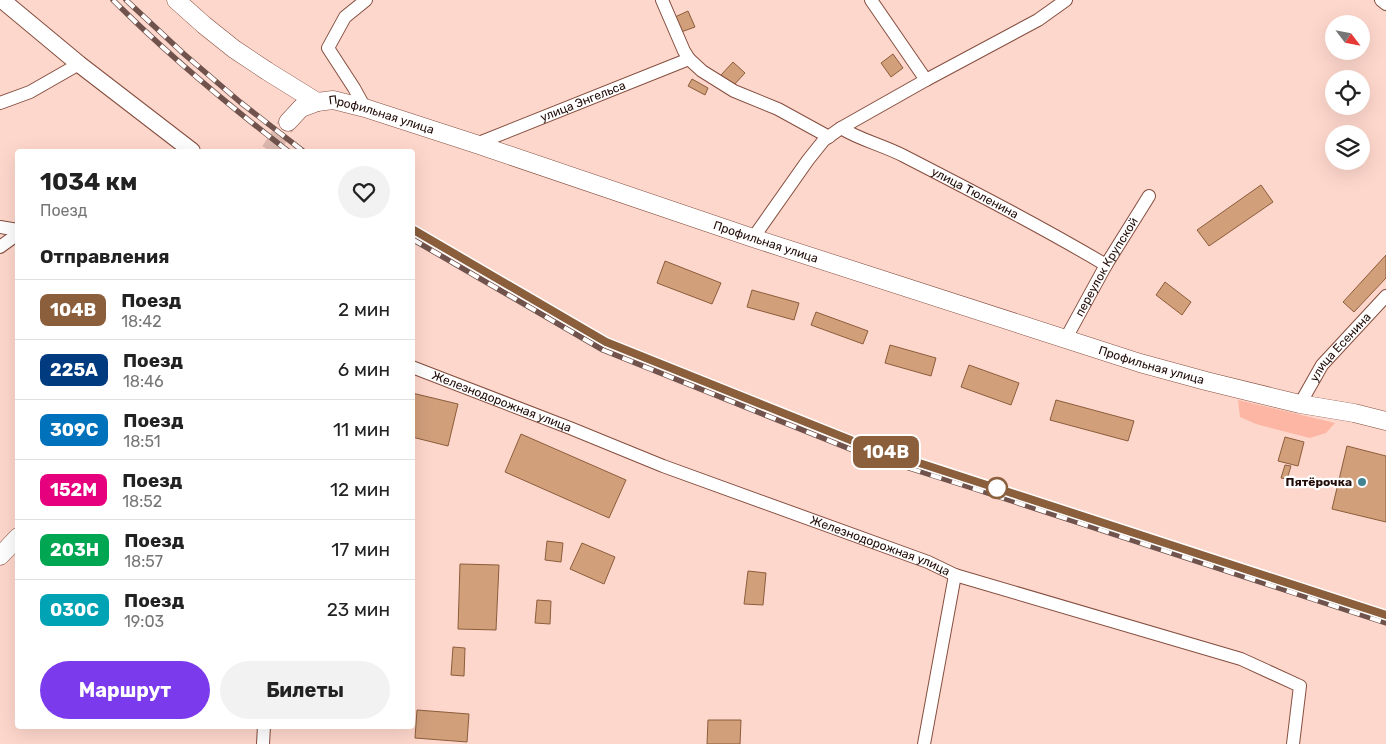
<!DOCTYPE html>
<html lang="ru">
<head>
<meta charset="utf-8">
<style>
  :root { --surface:#fff; --page:#f2f2f2; --text:#222; --muted:#767676; --line:#e0e0e0; --accent:#7c3aed }
  body { margin:0; font-family:Rubik,sans-serif; background:var(--page); color:var(--text); height:100vh; display:flex; flex-direction:column; font-size:19px; white-space:nowrap }
  * { box-sizing:border-box; margin:0 }
  p { font-size:16px; color:var(--muted) }
  .icon { flex:none; width:28px; height:28px; fill:none; stroke:currentColor; stroke-width:2; stroke-linecap:round; stroke-linejoin:round }
  .map { position:relative; flex:1; overflow:hidden }
  .side { position:absolute; left:15px; top:149px; width:400px; height:580px; display:flex; flex-direction:column; background:var(--surface); border-radius:5px; box-shadow:0 5px 20px #0002 }
  .side>* { flex:none }
  .badge { padding:0 10px; border-radius:8px; font-size:18px; line-height:32px }
  .needle { width:32px; rotate:122deg }
  .fabs { position:absolute; left:1325px; top:15px; display:grid; gap:10px }
  .fabs a { display:grid; place-items:center; width:45px; height:45px; border-radius:50%; background:var(--surface); box-shadow:0 5px 20px #0002; font-size:25px }
  .map>.badge { position:absolute; translate:-50% -50%; box-shadow:0 0 0 2px #fff }
  h2 { padding:0 25px; font-size:19px; line-height:45px }
  .round { display:grid; place-items:center; flex:none; width:52px; height:52px; border-radius:26px; background:var(--page) }
  .headline { display:flex; align-items:center; justify-content:space-between; height:85px; padding:0 25px }
  h1 { font-size:24px; font-weight:700; line-height:38px }
  .button { display:flex; gap:10px; margin-top:auto; padding:10px 25px }
  .button a { flex:1; height:58px; border-radius:30px; background:var(--accent); color:#fff; font-size:20px; font-weight:700; line-height:58px; text-align:center }
  .button a+a { background:var(--page); color:var(--text) }
  ul { padding:0; list-style:none }
  li { display:flex; align-items:center; gap:15px; height:60px; padding:0 25px; border-top:1px solid var(--line) }
  li div { flex:1 }
  li b { display:block; font-size:19px }
  li em { font-style:normal }
  li .badge { min-width:55px; font-weight:700; text-align:center }
  .map>svg:first-child { display:block }
  .green { fill:#fcb6a3 }
  .building { fill:#d29f7b; stroke:#8c5d3b }
  .lines { fill:none; stroke-linecap:round; stroke-linejoin:round }
  .secondary-tunnel { stroke:#ddb8ae; stroke-width:18; stroke-dasharray:18 9; stroke-linecap:butt }
  .minor-casing { stroke:#854e3f; stroke-width:14 }
  .tertiary-casing { stroke:#854e3f; stroke-width:18 }
  .secondary-casing { stroke:#854e3f; stroke-width:19 }
  .minor { stroke:#fff; stroke-width:12 }
  .tertiary { stroke:#fff; stroke-width:16 }
  .secondary { stroke:#fff; stroke-width:18 }
  .rail-casing { stroke:#6f534c; stroke-width:5.5 }
  .rail { stroke:#fff; stroke-width:4; stroke-dasharray:11; stroke-linecap:butt }
  .line-casing { stroke:#fff; stroke-width:11 }
  .line { stroke:#8b5e3c; stroke-width:8 }
  .poi-dot { fill:#408393; stroke:#fff; stroke-width:2 }
  .stop-dot { fill:#fff; stroke:#8b5e3c; stroke-width:2.5 }
  .labels { text-anchor:middle; dominant-baseline:central; stroke-width:4.5; stroke-linejoin:round; paint-order:stroke }
  .street-label { font-size:12px; fill:#200b06; stroke:#fff }
  .poi-label { font-size:12px; font-weight:bold; fill:#200b06; stroke:#fff; text-anchor:end }
</style>
</head>
<body>
<div class="map">
<svg width="1386" height="744" viewBox="0 0 1386 744">
  <rect width="100%" height="100%" fill="#fed7cc"/>
  <!-- green -->
  <path class="green" d="M1238,400L1335,423L1326,433L1310,438L1256,424L1240,417Z"/>
  <!-- building -->
  <path class="building" d="M688,11L695,27L681,32L675,17Z
    M893,54L903,68L891,77L881,63Z
    M733,62L745,73L733,86L721,75Z
    M692,79L708,88L705,95L688,86Z
    M1261,185L1273,202L1209,246L1197,230Z
    M1386,255V278L1354,312L1343,302Z
    M665,261L721,283L712,304L657,283Z
    M1165,282L1191,302L1182,315L1156,295Z
    M752,290L799,303L794,320L747,307Z
    M816,312L868,331L863,344L811,325Z
    M890,345L936,358L931,376L885,363Z
    M969,365L1019,383L1011,405L961,387Z
    M412,393L458,404L448,446L412,437Z
    M1056,400L1134,421L1128,441L1050,420Z
    M521,434L626,480L609,518L505,472Z
    M1285,437L1304,442L1298,466L1278,461Z
    M1347,446L1386,456V522L1332,509Z
    M1285,465L1291,466L1287,479L1281,478Z
    M547,541L563,543L561,562L545,560Z
    M582,543L615,557L604,584L570,569Z
    M460,564L499,565L496,630L458,629Z
    M748,571L766,573L763,605L744,604Z
    M537,600L551,601L550,624L535,623Z
    M453,647L465,648L464,676L451,675Z
    M417,710L469,714L467,742L415,738Z
    M708,720H741L740,744H707Z"/>
  <g class="lines">
    <!-- secondary-tunnel -->
    <path class="secondary-tunnel" d="M270,151L288,122"/>
    <defs>
      <g id="minor">
        <path d="M662,0L684,51L689,59L702,71L734,91L778,109L829,137"/>
        <path d="M871,0L926,80"/>
        <path d="M1381,0L1386,4"/>
        <path d="M0,103L30,92L79,64"/>
        <path d="M365,108L354,88L328,48L345,17L366,0"/>
        <path id="s1" d="M841,128C860,140 883,145 904,156C972,191 1040,226 1106,265"/>
        <path id="s2" d="M476,144L689,59"/>
        <path d="M0,227L18,230"/>
        <path d="M753,238L808,160L824,140L841,128L926,80L1038,20L1066,0"/>
        <path d="M0,247L18,234"/>
        <path id="s3" d="M1065,340L1106,265L1149,196"/>
        <path id="s4" d="M412,367L570,428L663,466L928,562L955,575L1241,659L1300,686L1293,744"/>
        <path id="s5" d="M1300,404L1322,365L1386,296"/>
        <path d="M263,744L264,726"/>
        <path d="M924,744L955,575"/>
      </g>
      <path id="tertiary" d="M2,0L79,64L192,151"/>
      <g id="secondary">
        <path id="s6" d="M176,0L204,25L234,49L267,71L317,102L333,100L365,108L476,144L753,238L1140,363L1206,381L1300,404L1354,413L1386,421"/>
        <path d="M288,122L301,108L317,102"/>
        <path d="M0,556L18,537"/>
      </g>
    </defs>
    <!-- minor casing -->
    <use href="#minor" class="minor-casing"/>
    <!-- tertiary casing -->
    <use href="#tertiary" class="tertiary-casing"/>
    <!-- secondary casing -->
    <use href="#secondary" class="secondary-casing"/>
    <!-- minor -->
    <use href="#minor" class="minor"/>
    <!-- tertiary -->
    <use href="#tertiary" class="tertiary"/>
    <!-- secondary -->
    <use href="#secondary" class="secondary"/>
    <defs>
      <path id="rail" d="M113,0C167,54 227,104 288,151
        M126,0L184,54L240,102L303,151
        M412,229L606,342L858,443L1386,615
        M412,239L603,350L855,451L969,487L1386,623"/>
    </defs>
    <!-- rail casing -->
    <use href="#rail" class="rail-casing"/>
    <!-- rail -->
    <use href="#rail" class="rail"/>
  </g>
  <g class="lines">
    <defs>
      <path id="line" d="M412,229L606,342L858,443L1386,615"/>
    </defs>
    <!-- line casing -->
    <use href="#line" class="line-casing"/>
    <!-- line -->
    <use href="#line" class="line"/>
  </g>
  <!-- markers -->
  <circle class="poi-dot" cx="1362" cy="482" r="5"/>
  <circle class="stop-dot" cx="997" cy="488" r="10"/>
  <g class="labels">
    <!-- street labels -->
    <g class="street-label">
      <text stroke="none"><textPath href="#s2" startOffset="115">улица Энгельса</textPath></text>
      <text stroke="none"><textPath href="#s6" startOffset="241">Профильная улица</textPath></text>
      <text stroke="none"><textPath href="#s1" startOffset="149">улица Тюленина</textPath></text>
      <text stroke="none"><textPath href="#s6" startOffset="646">Профильная улица</textPath></text>
      <text stroke="none"><textPath href="#s3" startOffset="84">переулок Крупской</textPath></text>
      <text stroke="none"><textPath href="#s5" startOffset="70">улица Есенина</textPath></text>
      <text stroke="none"><textPath href="#s6" startOffset="1051">Профильная улица</textPath></text>
      <text stroke="none"><textPath href="#s4" startOffset="96">Железнодорожная улица</textPath></text>
      <text stroke="none"><textPath href="#s4" startOffset="501">Железнодорожная улица</textPath></text>
    </g>
    <!-- poi labels -->
    <g class="poi-label">
      <text x="1352" y="482">Пятёрочка</text>
    </g>
  </g>
</svg>
<div class="fabs">
<a><svg class="needle" viewBox="-14 -14 28 28"><path d="M0-13l5 13h-10z" fill="#e53935"/><path d="M0 13l5-13h-10z" fill="#767676"/></svg></a>
<a><svg class="icon" aria-label="locate" viewBox="0 0 24 24"><circle cx="12" cy="12" r="6"/><path d="M12 2v4M12 18v4M2 12h4M18 12h4"/></svg></a>
<a><svg class="icon" aria-label="layers" viewBox="0 0 24 24"><path d="M12 4l9 5-9 5-9-5zM3 14l9 5 9-5"/></svg></a>
</div>
<b class="badge" style="left:886px;top:452px;background:#8b5e3c;color:#fff">104В</b>
<section class="side">
<div class="headline"><div><h1>1034 км</h1><p>Поезд</p></div><a class="round"><svg class="icon" aria-label="heart" viewBox="0 0 24 24"><path d="M12 20l-8-8c-3-5 5-10 8-4 3-6 11-1 8 4z"/></svg></a></div>
<h2>Отправления</h2>
<ul>
<li><span class="badge" style="background:#8b5e3c;color:#fff">104В</span><div><b>Поезд</b><p>18:42</p></div><em>2 мин</em></li>
<li><span class="badge" style="background:#003b80;color:#fff">225А</span><div><b>Поезд</b><p>18:46</p></div><em>6 мин</em></li>
<li><span class="badge" style="background:#0072bc;color:#fff">309С</span><div><b>Поезд</b><p>18:51</p></div><em>11 мин</em></li>
<li><span class="badge" style="background:#e6007e;color:#fff">152М</span><div><b>Поезд</b><p>18:52</p></div><em>12 мин</em></li>
<li><span class="badge" style="background:#00a651;color:#fff">203Н</span><div><b>Поезд</b><p>18:57</p></div><em>17 мин</em></li>
<li><span class="badge" style="background:#00a3b4;color:#fff">030C</span><div><b>Поезд</b><p>19:03</p></div><em>23 мин</em></li>
</ul>
<div class="button"><a>Маршрут</a><a>Билеты</a></div>
</section>
</div>
</body>
</html>
